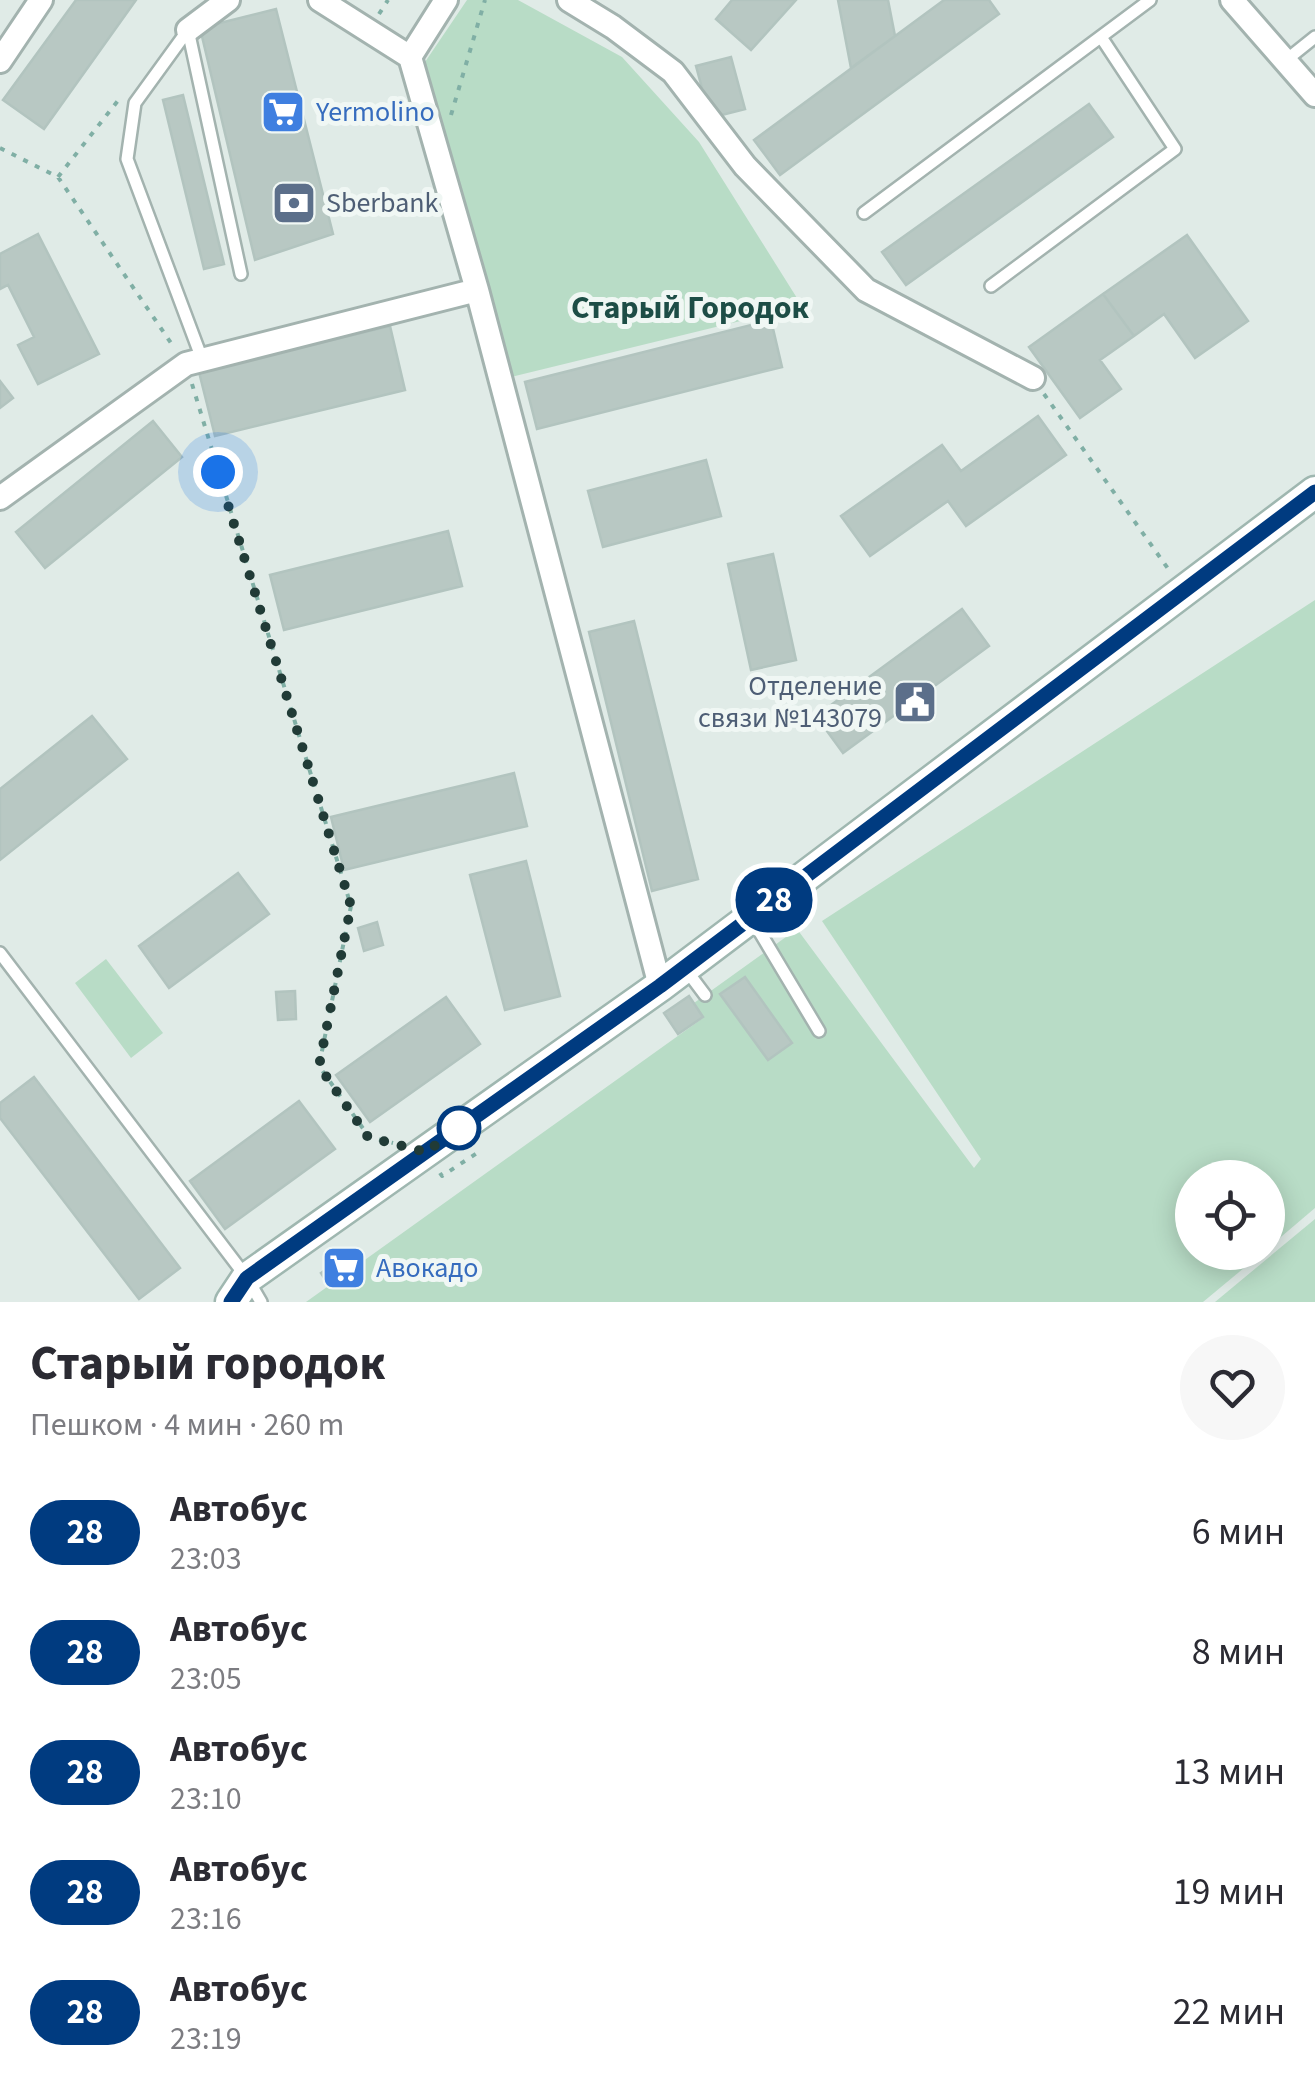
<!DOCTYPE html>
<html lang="ru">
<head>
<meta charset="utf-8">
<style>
  :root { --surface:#fff; --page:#f7f7f7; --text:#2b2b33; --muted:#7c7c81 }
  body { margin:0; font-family:"Source Sans 3",sans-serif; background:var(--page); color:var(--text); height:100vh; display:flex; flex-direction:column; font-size:38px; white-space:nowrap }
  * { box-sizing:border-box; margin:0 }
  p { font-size:32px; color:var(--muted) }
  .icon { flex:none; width:55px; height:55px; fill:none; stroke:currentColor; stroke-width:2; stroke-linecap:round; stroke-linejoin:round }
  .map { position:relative; height:1302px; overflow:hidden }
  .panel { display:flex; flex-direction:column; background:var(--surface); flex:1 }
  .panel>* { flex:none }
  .badge { padding:0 20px; border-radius:32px; font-size:35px; line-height:65px }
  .controls { position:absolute; left:1175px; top:1160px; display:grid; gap:20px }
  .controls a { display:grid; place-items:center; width:110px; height:110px; border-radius:50%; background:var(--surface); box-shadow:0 5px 25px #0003; font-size:50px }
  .you { position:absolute; width:50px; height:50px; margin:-25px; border:8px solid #fff; border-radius:50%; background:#1a73e8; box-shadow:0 0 0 15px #1a73e833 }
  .map>.badge { position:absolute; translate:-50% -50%; box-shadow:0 0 0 5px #fff }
  .round { display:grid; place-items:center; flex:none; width:105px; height:105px; border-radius:52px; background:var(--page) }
  .head { display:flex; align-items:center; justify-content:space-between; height:170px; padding:0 30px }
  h1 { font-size:48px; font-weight:700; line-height:75px }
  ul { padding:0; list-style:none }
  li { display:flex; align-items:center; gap:30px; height:120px; padding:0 30px }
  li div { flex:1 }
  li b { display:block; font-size:38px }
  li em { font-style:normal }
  li .badge { min-width:110px; font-weight:700; text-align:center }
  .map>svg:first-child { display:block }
  .green { fill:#b8dcc6 }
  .building { fill:#b8c8c3; stroke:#b2c4bf; stroke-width:2.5 }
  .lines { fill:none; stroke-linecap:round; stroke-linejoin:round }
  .service-casing { stroke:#a3b3af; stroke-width:16 }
  .minor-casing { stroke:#a3b3af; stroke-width:28 }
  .secondary-casing { stroke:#9fb7b0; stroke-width:35 }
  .path { stroke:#80afa5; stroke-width:4; stroke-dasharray:5 8; stroke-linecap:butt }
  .service { stroke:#fff; stroke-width:11 }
  .minor { stroke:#fff; stroke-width:22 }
  .secondary { stroke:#fff; stroke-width:30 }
  .line-casing { stroke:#fff; stroke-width:22 }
  .line { stroke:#003b80; stroke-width:15 }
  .walk { stroke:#213b37; stroke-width:10; stroke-dasharray:0 18 }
  .stop-dot { fill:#fff; stroke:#003b80; stroke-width:5 }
  .labels { text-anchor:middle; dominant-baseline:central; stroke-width:10; stroke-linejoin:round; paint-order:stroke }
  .shop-label { font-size:28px; fill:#366cbe; stroke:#f0f7f4; text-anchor:start }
  .service-label { font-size:28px; fill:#4e5e75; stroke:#f0f7f4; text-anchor:start }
  .quarter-label { font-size:32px; font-weight:bold; fill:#1d4d46; stroke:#f0f7f4 }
</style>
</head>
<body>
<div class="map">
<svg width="1315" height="1302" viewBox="0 0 1315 1302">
  <rect width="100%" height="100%" fill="#e0ebe7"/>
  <!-- green -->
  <path class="green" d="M467,0H518L622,57L699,142L802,306L511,377L423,65Z
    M1315,600V1208L1268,1248V1178H1192V1252L1262,1253L1203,1302H306L703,1018L694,1003L797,929L974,1168L981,1159L822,921Z
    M106,959L163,1033L131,1058L75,983Z
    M1315,1219V1302H1215Z"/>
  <!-- building -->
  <path class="building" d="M76,0H136L44,129L3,100Z
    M732,0H796L751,50L716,19Z
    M838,0H888L895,36L851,68Z
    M944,0H989L999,14L780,175L754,140Z
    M276,9L333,234L255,260L200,28Z
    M731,57L745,109L710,118L696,66Z
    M183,95L224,264L204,269L163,100Z
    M1089,104L1113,137L906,285L882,252Z
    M38,234L99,354L38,384L18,345L34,337L8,285L0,289V254Z
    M1187,235L1248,321L1195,358L1164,314L1134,336L1103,294Z
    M1103,294L1134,336L1100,360L1121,389L1080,418L1029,347Z
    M771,320L782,367L537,429L525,382Z
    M390,326L405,390L215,436L199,372Z
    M0,381L13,398L0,408Z
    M1038,416L1066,455L966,526L948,501L870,556L841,516L942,445L961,471Z
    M153,421L182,457L45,568L16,532Z
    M706,460L721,516L603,547L588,491Z
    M448,531L462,586L284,630L270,575Z
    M773,554L796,660L751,670L728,564Z
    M962,609L989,646L843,753L816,716Z
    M634,621L698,879L652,891L589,632Z
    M92,716L127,759L0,860V789Z
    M514,773L527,826L344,870L331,817Z
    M526,861L560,996L505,1010L470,875Z
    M238,873L269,914L169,988L139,946Z
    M377,922L383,945L364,951L358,928Z
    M745,977L792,1043L768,1060L720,994Z
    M295,991L296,1019L278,1020L276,992Z
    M689,996L703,1017L678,1034L664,1013Z
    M446,997L480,1044L370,1122L336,1075Z
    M34,1077L180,1268L139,1299L0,1118V1103Z
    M299,1101L335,1149L225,1229L190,1181Z
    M347,1255L357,1268L330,1287L321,1273Z"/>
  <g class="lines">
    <defs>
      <path id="service" d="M188,30L135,103L127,159L202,359
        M188,30L241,274
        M1285,61L1315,37
        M864,213L1150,0
        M991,286L1175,149L1101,37
        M752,919L819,1031
        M0,953L247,1278L261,1302
        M687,971L705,995"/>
      <path id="minor" d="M320,0L410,57L477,290L660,986
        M569,0L613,27L673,72L745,166L866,290L1033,378
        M1232,0L1315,95
        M188,30L228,0
        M410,57L446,0
        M0,61L41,0
        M0,498L186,364L477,290"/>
      <path id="secondary" d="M231,1302L247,1278L660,986L1315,492"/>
    </defs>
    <!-- service casing -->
    <use href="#service" class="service-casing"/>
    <!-- minor casing -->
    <use href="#minor" class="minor-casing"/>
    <!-- secondary casing -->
    <use href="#secondary" class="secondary-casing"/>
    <!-- path -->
    <path class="path" d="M379,14L388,0
      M451,115L485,0
      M0,148L58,177L175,349
      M58,177L120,98
      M192,384L351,906L319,1066L369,1137L393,1143
      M1044,394L1169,570
      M440,1173L442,1176L477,1153"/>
    <!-- service -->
    <use href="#service" class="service"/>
    <!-- minor -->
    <use href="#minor" class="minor"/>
    <!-- secondary -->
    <use href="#secondary" class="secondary"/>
  </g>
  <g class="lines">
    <defs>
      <path id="line" d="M231,1302L247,1278L660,986L1315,492"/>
    </defs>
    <!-- line casing -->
    <use href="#line" class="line-casing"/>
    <!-- line -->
    <use href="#line" class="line"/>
    <!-- walk -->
    <path class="walk" d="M218,472L351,906L319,1066L368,1137L426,1152L459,1128"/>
  </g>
  <!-- icons -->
  <defs>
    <symbol id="supermarket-square" viewBox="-11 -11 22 22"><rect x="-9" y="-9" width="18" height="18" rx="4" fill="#3f7fe0" stroke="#f0f7f4"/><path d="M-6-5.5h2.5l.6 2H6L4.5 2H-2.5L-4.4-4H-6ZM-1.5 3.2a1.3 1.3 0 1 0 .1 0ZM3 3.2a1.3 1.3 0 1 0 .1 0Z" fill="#fff"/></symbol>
    <symbol id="bank-square" viewBox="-11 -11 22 22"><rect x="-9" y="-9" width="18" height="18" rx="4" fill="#5c6f8a" stroke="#f0f7f4"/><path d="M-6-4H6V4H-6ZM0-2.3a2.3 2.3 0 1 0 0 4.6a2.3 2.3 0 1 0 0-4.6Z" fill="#fff"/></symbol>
    <symbol id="civic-square" viewBox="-11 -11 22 22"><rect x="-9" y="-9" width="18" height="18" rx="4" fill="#5c6f8a" stroke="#f0f7f4"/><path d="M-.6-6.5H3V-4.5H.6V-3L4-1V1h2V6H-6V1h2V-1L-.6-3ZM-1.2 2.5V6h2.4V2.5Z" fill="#fff"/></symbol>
  </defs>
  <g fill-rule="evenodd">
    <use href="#supermarket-square" x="258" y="87" width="50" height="50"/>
    <use href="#bank-square" x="269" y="178" width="50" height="50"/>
    <use href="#civic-square" x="890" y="677" width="50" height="50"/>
    <use href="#supermarket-square" x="319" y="1243" width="50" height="50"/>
  </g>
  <!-- markers -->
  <circle class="stop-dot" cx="459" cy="1128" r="20"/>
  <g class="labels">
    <!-- shop labels -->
    <g class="shop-label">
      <text x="316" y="112">Yermolino</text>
      <text x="376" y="1268">Авокадо</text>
    </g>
    <!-- service labels -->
    <g class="service-label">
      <text x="326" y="203">Sberbank</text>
      <text x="882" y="686" text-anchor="end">Отделение<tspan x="882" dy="32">связи №143079</tspan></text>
    </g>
    <!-- quarter labels -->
    <g class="quarter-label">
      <text x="690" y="308">Старый Городок</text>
    </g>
  </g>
</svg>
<div class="controls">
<a><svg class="icon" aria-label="locate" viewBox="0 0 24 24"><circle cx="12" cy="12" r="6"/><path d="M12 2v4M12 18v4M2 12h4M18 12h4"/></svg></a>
</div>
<div class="you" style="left:218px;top:472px"></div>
<b class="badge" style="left:774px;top:900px;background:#003b80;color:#fff">28</b>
</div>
<section class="panel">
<div class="head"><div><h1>Старый городок</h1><p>Пешком · 4 мин · 260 m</p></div><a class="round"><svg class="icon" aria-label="heart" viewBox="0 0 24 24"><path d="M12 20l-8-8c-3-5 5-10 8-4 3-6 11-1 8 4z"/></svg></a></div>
<ul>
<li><span class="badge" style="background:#003b80;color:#fff">28</span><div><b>Автобус</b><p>23:03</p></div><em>6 мин</em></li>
<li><span class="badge" style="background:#003b80;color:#fff">28</span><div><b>Автобус</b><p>23:05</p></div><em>8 мин</em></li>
<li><span class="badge" style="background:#003b80;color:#fff">28</span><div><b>Автобус</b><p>23:10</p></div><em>13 мин</em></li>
<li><span class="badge" style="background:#003b80;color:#fff">28</span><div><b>Автобус</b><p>23:16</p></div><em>19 мин</em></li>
<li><span class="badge" style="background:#003b80;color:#fff">28</span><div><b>Автобус</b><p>23:19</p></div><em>22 мин</em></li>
</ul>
</section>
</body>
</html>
